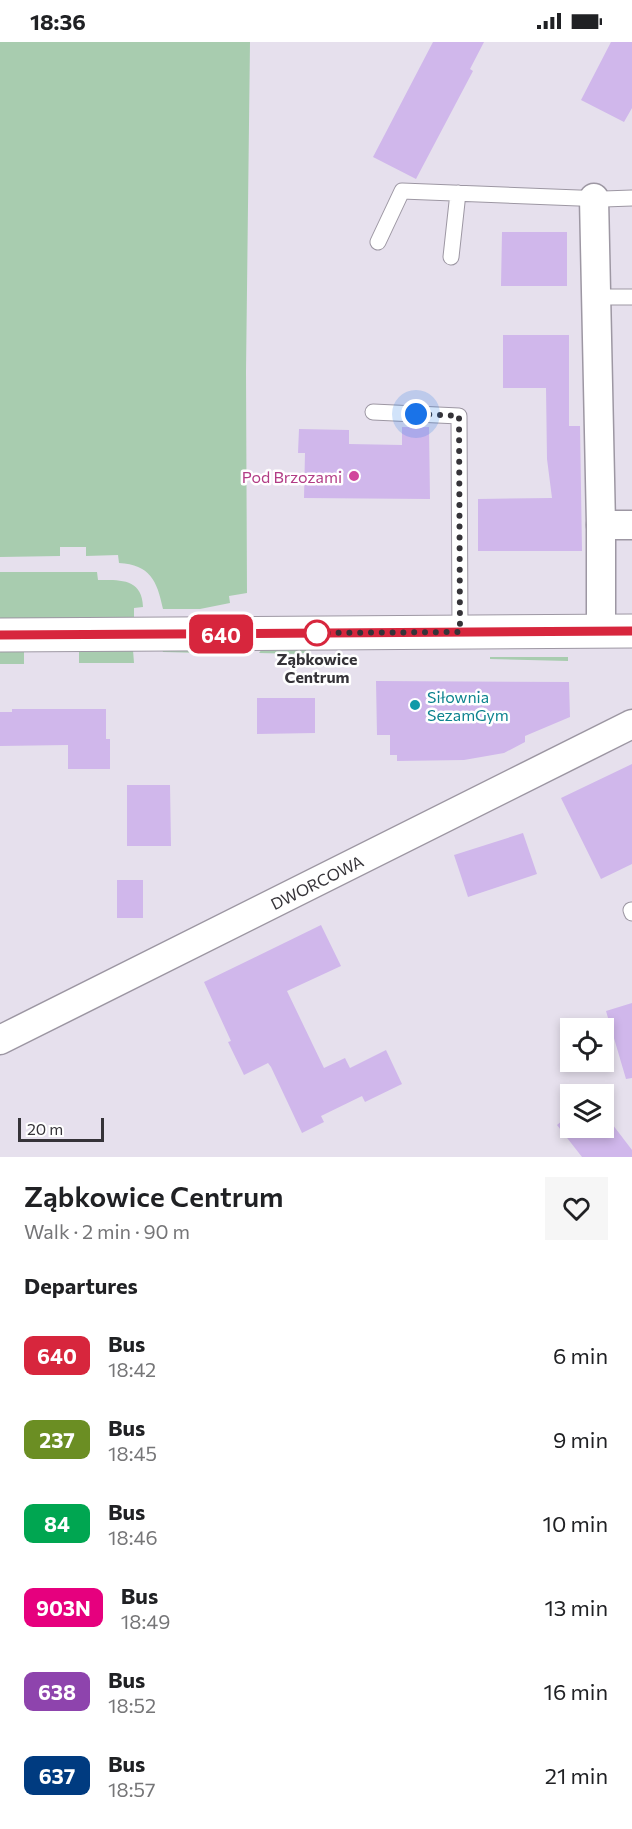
<!DOCTYPE html>
<html lang="en">
<head>
<meta charset="utf-8">
<style>
  :root { --surface:#fff; --page:#f6f6f6; --text:#202124; --muted:#757577 }
  body { margin:0; font-family:Commissioner,sans-serif; background:var(--page); color:var(--text); height:100vh; display:flex; flex-direction:column; font-size:22px; white-space:nowrap }
  * { box-sizing:border-box; margin:0 }
  p { font-size:20px; color:var(--muted) }
  .icon { flex:none; width:33px; height:33px; fill:none; stroke:currentColor; stroke-width:2; stroke-linecap:round; stroke-linejoin:round }
  .map { position:relative; height:1115px; overflow:hidden }
  .panel { display:flex; flex-direction:column; background:var(--surface); flex:1 }
  .panel>* { flex:none }
  .badge { padding:0 12px; border-radius:9px; font-size:21px; line-height:39px }
  .fabs { position:absolute; left:560px; top:976px; display:grid; gap:12px }
  .fabs a { display:grid; place-items:center; width:54px; height:54px; border-radius:0px; background:var(--surface); box-shadow:0 3px 9px #0003; font-size:30px }
  .scale { position:absolute; left:18px; bottom:15px; width:86px; box-sizing:border-box; padding-left:6px; border:3px solid #353338; border-top:0; font-size:16px; line-height:21px; white-space:nowrap; color:#353338; -webkit-text-stroke:4px #fff; paint-order:stroke }
  .you { position:absolute; width:30px; height:30px; margin:-15px; border:4px solid #fff; border-radius:50%; background:#1a73e8; box-shadow:0 0 0 9px #1a73e833 }
  .map>.badge { position:absolute; translate:-50% -50%; box-shadow:0 0 0 3px #fff }
  h2 { padding:0 24px; font-size:22px; line-height:54px }
  .round { display:grid; place-items:center; flex:none; width:63px; height:63px; border-radius:0px; background:var(--page) }
  .overview { display:flex; align-items:center; justify-content:space-between; height:102px; padding:0 24px }
  h1 { font-size:28px; font-weight:600; line-height:45px }
  ul { padding:0; list-style:none }
  li { display:flex; align-items:center; gap:18px; height:84px; padding:0 24px }
  li div { flex:1 }
  li b { display:block; font-size:22px }
  li em { font-style:normal }
  li .badge { min-width:66px; font-weight:700; text-align:center }
  .status { display:flex; justify-content:space-between; align-items:center; height:42px; padding:0 30px; background:var(--surface); direction:ltr }
  .status svg { height:16px; fill:currentColor }
  .map>svg:first-child { display:block }
  .green { fill:#a8ccaf }
  .building { fill:#d0b7eb }
  .lines { fill:none; stroke-linecap:round; stroke-linejoin:round }
  .lane-casing { stroke:#9d97a3; stroke-width:17 }
  .street-casing { stroke:#9d97a3; stroke-width:31 }
  .secondary-casing { stroke:#9d97a3; stroke-width:35 }
  .lane { stroke:#fff; stroke-width:15 }
  .street { stroke:#fff; stroke-width:28 }
  .secondary { stroke:#fff; stroke-width:33 }
  .line-casing { stroke:#fff; stroke-width:14 }
  .line { stroke:#d7263d; stroke-width:9 }
  .walk { stroke:#353338; stroke-width:6; stroke-dasharray:0 10.8 }
  .hotel-dot { fill:#d1479c; stroke:#fff; stroke-width:2 }
  .stop-dot { fill:#fff; stroke:#d7263d; stroke-width:3 }
  .culture-dot { fill:#0f9aa8; stroke:#fff; stroke-width:2 }
  .labels { text-anchor:middle; dominant-baseline:central; stroke-width:5; stroke-linejoin:round; paint-order:stroke }
  .hotel-label { font-size:16px; fill:#b23c85; stroke:#fff; text-anchor:end }
  .stop-label { font-size:16px; font-weight:bold; fill:#353338; stroke:#fff }
  .culture-label { font-size:16px; fill:#0d838f; stroke:#fff; text-anchor:start }
  .street-label { font-size:16px; fill:#353338; stroke:#fff }
</style>
</head>
<body>
<div class="status"><b>18:36</b><svg viewBox="0 0 49 12"><path d="M0 12V9h3v3zM5 12V6h3v6zM10 12V3h3v9zM15 12V0h3v12zM26 1h20v11H26zM47 4h2v5h-2z"/></svg></div>
<div class="map">
<svg width="632" height="1115" viewBox="0 0 632 1115">
  <rect width="100%" height="100%" fill="#e6e0ed"/>
  <!-- green -->
  <path class="green" d="M0,0H250L246,330L247,551L229,554L230,561L200,567H163C157,538 150,523 119,521L118,513L86,514V505H60V514L0,515Z
    M0,530H97L98,538C120,538 142,536 143,565L134,566V577H0Z
    M162,607H240L242,612L163,610Z
    M262,607H306L310,609L300,612L259,611Z
    M0,608H24V622H0Z
    M79,608H133L134,621H79Z
    M490,615H568V619L490,617Z"/>
  <!-- building -->
  <path class="building" d="M433,0H484L470,27L473,29L416,137L373,115Z
    M611,0H632V66L624,80L581,58Z
    M502,190H567V244H501Z
    M503,293H569V384H580L582,509H478V457L552,456L547,417L546,346H503Z
    M402,385H429L430,457L304,456L305,411H298L299,387L349,388V402L402,403Z
    M376,639L569,640L570,675L525,694V700L504,711L464,718L397,719V713H390V693H377Z
    M257,656H315V691L257,692Z
    M12,667H106V697H110V727H68V703L0,704V670H12Z
    M632,722V822L601,837L561,756Z
    M127,743H170L171,804H127Z
    M523,791L537,832L468,855L454,813Z
    M117,838H143V876H117Z
    M321,883L341,924L287,949L324,1026L345,1016L350,1026L386,1008L402,1042L365,1060L362,1054L321,1074L324,1080L302,1091L271,1025L268,1021L244,1033L228,1000L231,999L204,940Z
    M632,961V1036L626,1037L606,969Z
    M603,1070L632,1108V1115H582L557,1083L570,1072V1086H603Z"/>
  <g class="lines">
    <defs>
      <path id="lane" d="M378,200L402,149L604,157L632,156
        M451,215L458,151
        M597,255H632
        M373,370L459,374L460,590
        M631,868L632,871"/>
      <g id="street">
        <path d="M594,156L601,483V589"/>
        <path d="M601,483H632"/>
        <path id="s1" d="M0,998L632,682"/>
      </g>
      <path id="secondary" d="M0,593L632,589"/>
    </defs>
    <!-- lane casing -->
    <use href="#lane" class="lane-casing"/>
    <!-- street casing -->
    <use href="#street" class="street-casing"/>
    <!-- secondary casing -->
    <use href="#secondary" class="secondary-casing"/>
    <!-- lane -->
    <use href="#lane" class="lane"/>
    <!-- street -->
    <use href="#street" class="street"/>
    <!-- secondary -->
    <use href="#secondary" class="secondary"/>
  </g>
  <g class="lines">
    <defs>
      <path id="line" d="M0,593L632,589"/>
    </defs>
    <!-- line casing -->
    <use href="#line" class="line-casing"/>
    <!-- line -->
    <use href="#line" class="line"/>
    <!-- walk -->
    <path class="walk" d="M317,591L460,590L459,374L416,372"/>
  </g>
  <!-- markers -->
  <circle class="hotel-dot" cx="354" cy="434" r="6"/>
  <circle class="stop-dot" cx="317" cy="591" r="12"/>
  <circle class="culture-dot" cx="415" cy="663" r="6"/>
  <g class="labels">
    <!-- hotel labels -->
    <g class="hotel-label">
      <text x="342" y="434">Pod Brzozami</text>
    </g>
    <!-- stop labels -->
    <g class="stop-label">
      <text x="317" y="616">Ząbkowice<tspan x="317" dy="18">Centrum</tspan></text>
    </g>
    <!-- culture labels -->
    <g class="culture-label">
      <text x="427" y="654">Siłownia<tspan x="427" dy="18">SezamGym</tspan></text>
    </g>
    <!-- street labels -->
    <g class="street-label">
      <text stroke="none"><textPath href="#s1" startOffset="354">DWORCOWA</textPath></text>
    </g>
  </g>
</svg>
<div class="fabs">
<a><svg class="icon" aria-label="locate" viewBox="0 0 24 24"><circle cx="12" cy="12" r="6"/><path d="M12 2v4M12 18v4M2 12h4M18 12h4"/></svg></a>
<a><svg class="icon" aria-label="layers" viewBox="0 0 24 24"><path d="M12 4l9 5-9 5-9-5zM3 14l9 5 9-5"/></svg></a>
</div>
<div class="scale">20 m</div>
<div class="you" style="left:416px;top:372px"></div>
<b class="badge" style="left:221px;top:592px;background:#d7263d;color:#fff">640</b>
</div>
<section class="panel">
<div class="overview"><div><h1>Ząbkowice Centrum</h1><p>Walk · 2 min · 90 m</p></div><a class="round"><svg class="icon" aria-label="heart" viewBox="0 0 24 24"><path d="M12 20l-8-8c-3-5 5-10 8-4 3-6 11-1 8 4z"/></svg></a></div>
<h2>Departures</h2>
<ul>
<li><span class="badge" style="background:#d7263d;color:#fff">640</span><div><b>Bus</b><p>18:42</p></div><em>6 min</em></li>
<li><span class="badge" style="background:#6b8e23;color:#fff">237</span><div><b>Bus</b><p>18:45</p></div><em>9 min</em></li>
<li><span class="badge" style="background:#00a651;color:#fff">84</span><div><b>Bus</b><p>18:46</p></div><em>10 min</em></li>
<li><span class="badge" style="background:#e6007e;color:#fff">903N</span><div><b>Bus</b><p>18:49</p></div><em>13 min</em></li>
<li><span class="badge" style="background:#8e44ad;color:#fff">638</span><div><b>Bus</b><p>18:52</p></div><em>16 min</em></li>
<li><span class="badge" style="background:#003b80;color:#fff">637</span><div><b>Bus</b><p>18:57</p></div><em>21 min</em></li>
</ul>
</section>
</body>
</html>
